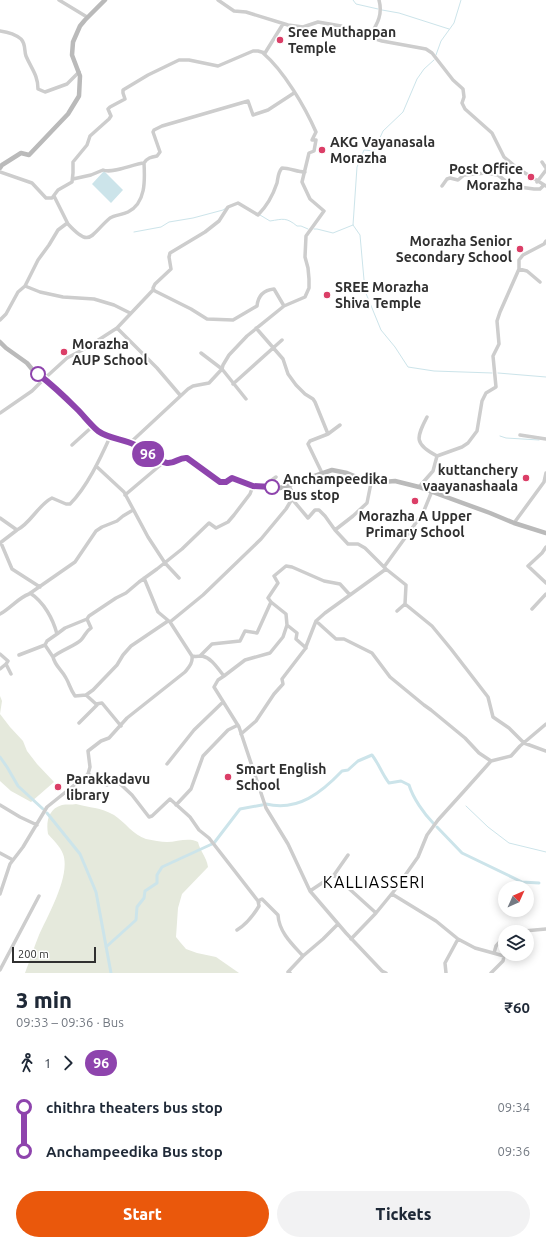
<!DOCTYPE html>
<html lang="en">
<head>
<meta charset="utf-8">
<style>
  :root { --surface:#fff; --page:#f2f2f3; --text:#1f2937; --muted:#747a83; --accent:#ea580c }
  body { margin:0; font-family:Ubuntu,sans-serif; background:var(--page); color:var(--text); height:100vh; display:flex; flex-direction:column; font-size:15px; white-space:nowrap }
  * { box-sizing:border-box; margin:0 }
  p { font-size:13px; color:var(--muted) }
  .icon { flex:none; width:22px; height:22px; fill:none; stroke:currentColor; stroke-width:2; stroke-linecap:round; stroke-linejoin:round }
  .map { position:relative; height:973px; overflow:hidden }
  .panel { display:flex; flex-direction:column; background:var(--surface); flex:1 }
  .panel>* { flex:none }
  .badge { padding:0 8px; border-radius:13px; font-size:14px; line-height:26px }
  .needle { width:26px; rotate:45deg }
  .tools { position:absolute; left:498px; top:881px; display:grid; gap:8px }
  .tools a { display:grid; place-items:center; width:36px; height:36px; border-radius:50%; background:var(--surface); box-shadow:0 2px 10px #0003; font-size:20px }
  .scale { position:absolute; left:12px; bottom:10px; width:84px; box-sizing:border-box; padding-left:4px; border:2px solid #303030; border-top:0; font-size:11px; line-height:14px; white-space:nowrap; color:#303030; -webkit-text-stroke:3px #fff; paint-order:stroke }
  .map>.badge { position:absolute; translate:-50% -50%; box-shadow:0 0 0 2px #fff }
  .legs { display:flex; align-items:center; gap:6px; height:44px; padding:0 16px; font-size:13px }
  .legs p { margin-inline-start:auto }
  .headline { display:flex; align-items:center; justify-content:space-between; height:68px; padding:0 16px }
  h1 { font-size:22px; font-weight:800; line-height:30px }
  .primary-button { display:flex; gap:8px; margin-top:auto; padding:8px 16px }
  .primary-button a { flex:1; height:46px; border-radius:24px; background:var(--accent); color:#fff; font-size:16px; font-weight:800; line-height:46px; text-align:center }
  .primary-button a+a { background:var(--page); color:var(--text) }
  ul { padding:0 16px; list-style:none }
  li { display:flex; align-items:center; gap:14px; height:44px; font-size:15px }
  li i { display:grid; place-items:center; width:6px; height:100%; margin:0 5px; background:currentColor }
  li i::after { content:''; width:10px; height:10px; margin:-5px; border:3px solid; border-radius:50%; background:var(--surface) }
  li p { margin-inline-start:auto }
  li:first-child i { background:linear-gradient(#0000 50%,currentColor 0) }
  li:last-child i { background:linear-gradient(currentColor 50%,#0000 0) }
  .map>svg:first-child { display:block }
  .green { fill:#e5e9dc }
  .water { fill:#cce4ea }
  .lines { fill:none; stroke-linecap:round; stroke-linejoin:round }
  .stream { stroke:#cce4ea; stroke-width:1 }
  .canal { stroke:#cce4ea; stroke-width:3 }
  .street { stroke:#cdcdcd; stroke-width:3.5 }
  .secondary { stroke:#bababa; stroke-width:4.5 }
  .line-1-casing { stroke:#fff; stroke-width:9 }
  .line-1 { stroke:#8e44ad; stroke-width:6 }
  .poi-dot { fill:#db3e67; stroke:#fff; stroke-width:1.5 }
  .stop-1-dot { fill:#fff; stroke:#8e44ad; stroke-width:2 }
  .labels { text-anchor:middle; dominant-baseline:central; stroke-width:4; stroke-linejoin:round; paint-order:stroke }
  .poi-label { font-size:14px; font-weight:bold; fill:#303030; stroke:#fff; text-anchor:start }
  .stop-label { font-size:14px; font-weight:bold; fill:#303030; stroke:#fff; text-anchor:start }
  .quarter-label { font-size:16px; letter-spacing:1px; fill:#000; stroke:#fff }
</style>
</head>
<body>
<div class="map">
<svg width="546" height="973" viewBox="0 0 546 973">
  <rect width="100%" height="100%" fill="#fff"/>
  <!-- green -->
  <path class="green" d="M0,696L2,701L0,714L10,727L23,741L27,751L37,764L54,782L31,802L11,791L0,781Z
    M76,804C90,808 100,807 114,815C125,822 133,835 146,839C153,840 161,842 167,842C177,842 189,837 198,842C200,851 207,858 208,867L182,894L178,908L176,937L180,942L186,949L197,953L216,957L239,973H25C30,960 34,947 39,935C48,915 71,875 63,854C60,846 53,840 48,834C46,822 48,809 62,805C66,804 72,805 76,804Z"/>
  <!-- water -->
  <path class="water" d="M104,171L123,190L111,203L92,184Z"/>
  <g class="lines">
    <!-- stream -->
    <path class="stream" d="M353,0L356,4L378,9
      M382,10L399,13L449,29
      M436,55L441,41L454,23L461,0
      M434,60L424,69L417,79L403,112L383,131L374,151L364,150L357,167L353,225L360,235L365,291L381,330L395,347L408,367L434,371L492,373
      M260,215L270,221C283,219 286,217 297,226H301L308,229
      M314,229H317L333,233L353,225
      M134,232L161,227L169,222L193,218L223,210L226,208
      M498,373L546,377
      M500,436L506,438L539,440
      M466,806L488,827L509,843L546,852
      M207,846L211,845"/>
    <!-- canal -->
    <path class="canal" d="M0,757L7,767L18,786L43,809
      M266,804C298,812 322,792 342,771L348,770L358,761L372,755C379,764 382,774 389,783L401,781L409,785C413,798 424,814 434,824
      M47,813L80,854L96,892L111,973
      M437,827L462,853L522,882L539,883
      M214,843L240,809L262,805
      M106,947L136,920L137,907L144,898L145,891L157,883V875L162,867L212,844"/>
    <!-- street -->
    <path class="street" d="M59,0L87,17
      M218,0L234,11L246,12L288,25L303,27L318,22L341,26L345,29L382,41L426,49L432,53L453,80L463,89L464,97L462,103L465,109L492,133L504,157L517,168L546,186
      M0,31C7,32 15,34 21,39C26,44 24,51 26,56C31,68 38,75 38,89L45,92L67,84L79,72
      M370,36C377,24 383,15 379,0
      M542,162L546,168
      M0,172L32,183L46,198H52L58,190L72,182L73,173V162L87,145L90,136L109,119L111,116L108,109L110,107L125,99L123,93V90L148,75L179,60H189L218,66L253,51H258L265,53L283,24
      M73,179L91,175L103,170C112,174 133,164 144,163C147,158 151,157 157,156L160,152L153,132L154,130L162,126L248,101L253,115L268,110L294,93
      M537,182L546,170
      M442,186L447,179L450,178L458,180L464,175L486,173L498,175L512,186L534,189H540L544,185
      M54,196L68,224
      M519,269L527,271L540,282
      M25,286L40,292L63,297L94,299L114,305L130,313
      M154,290L153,288L155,284L171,269L169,257L170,253L205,232L219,221L228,207L238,203L258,215C267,206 273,195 277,183C278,178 278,172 282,168C290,168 297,172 305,172
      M0,320L6,314L18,292L25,286L38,260L49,245L58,230L66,224H68C91,249 90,235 110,218C115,215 122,215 128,212C146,203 145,180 144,163
      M117,328L157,368L180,395
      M256,328L283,359L288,374L296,385L305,394L313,399L315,402L328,434L310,441L308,444L322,473
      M201,353L222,369L246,399
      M233,384L282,340
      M0,413L32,391L44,379L67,358L86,348L117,328L153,290L191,309L207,319L233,320L257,306C258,296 264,290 274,289L284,306
      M427,417C416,438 414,444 437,456
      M328,434L340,425
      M520,435L546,439
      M131,442L188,389L193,386L209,383L222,369L223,365L229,355L247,336L284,306L305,297L309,288V279L308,268L305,257L306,236L324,211L310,199L302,182L309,153L314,151L316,140H312L316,132C305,107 284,71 263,53
      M72,445L93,426
      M96,466L124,492L148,537L165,563L179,578
      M266,486L269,482L276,477
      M419,487L433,471L437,456L462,447L468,443L477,431L482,401L486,393L496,387L493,356L499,344L497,321L500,312L519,269V260L523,255L544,244L546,241
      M125,495L164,462
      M292,499L308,518L315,510H319L325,516L335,530L353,516L367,503L371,483
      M0,518L17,530C31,523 38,505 52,498L66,504H70C87,487 100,459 110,437
      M514,523L544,482L546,473
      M335,530L348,544H358L365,548L386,569L406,585L405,604L432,626L451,649L488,697L493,717L509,728L524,743L546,751
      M0,543L17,530
      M1,543L12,569L40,587
      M546,547L542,553L528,566L546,583
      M384,567L423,513L432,491
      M144,578L158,612L170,622
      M30,593C44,602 53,619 57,634L47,641L45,645
      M532,609L546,594
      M397,611L405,604
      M0,614C11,608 18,598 29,594L75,562L96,531L102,527L117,521L123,516L133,510
      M316,621L325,613L350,595
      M287,625L286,614L271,602L268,598L278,583L274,576L286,566L292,567L324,581L340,584L350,595L386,569
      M57,634L65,628L87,619
      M0,654L8,661L6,664L0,669
      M19,655L45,645L53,657
      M192,656C196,657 198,656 202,656C212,658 218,669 224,676L245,660L270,653L283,637L287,625L297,633L296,639L306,648
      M200,656L212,644L240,641L245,631L257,633L271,602
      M6,664L11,674
      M224,676L218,680L214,687L239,727L266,808L288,844L310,891L334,875L376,913L394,891L418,857L427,835L438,820L466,789L491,761L511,756L520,746L546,724
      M86,695L93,690L117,665L123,655L131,646L168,621
      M79,723L98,704
      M121,726L102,703L96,704L86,695L75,696C70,689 70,685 66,678C62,670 55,666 53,657C61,650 75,646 81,640C85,636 86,631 91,628L87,619L89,616L116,598L126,593L139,582L157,569L182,549L209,523L216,528L228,522L234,515L250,494L253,486
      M241,734L256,721L274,694L283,684L282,679L305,649L316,621L336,639H344L372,653L390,677L424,705L431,710L465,738L479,753L491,761
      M167,764L194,730L223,702
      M88,774L107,785L116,780L132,795L149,817L152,816L170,799L190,817L199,830L209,838L258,901L262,899L278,915C279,932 292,944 303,956L288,972L290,973
      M0,805L20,817L37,825
      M176,805L191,789L203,756L228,730L238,725
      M0,853L13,860
      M334,875L348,855
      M310,891L346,933L382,971L386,973
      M0,894L10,864L23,847L47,807L88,774L90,767L88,751L101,741L109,738L127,718L185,672C189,667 193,663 192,656L170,622L203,595L261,539L286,509L292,499L291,490L289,485
      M392,894L436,921L458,939L475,948L504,956L503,961L491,973
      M237,930C247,924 253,916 259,906L258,901L259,902
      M513,932L546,929
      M351,939L376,913
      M494,953L496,946L505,936
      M303,956L323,939L338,924
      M0,970L39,896
      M446,973L445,963L458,939"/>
    <!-- secondary -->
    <path class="secondary" d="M0,168L2,165L21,153L29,155L68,114L79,96L80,76L72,55L73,42L80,26L85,20L105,0
      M0,342L6,348L27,363L36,374L74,406L99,431L110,437L131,442L141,448L150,455L164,462L172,463L183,457L187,458L220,482L226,481L233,478L253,486L280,488L332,470L347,473L371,483L395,481L419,487L490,513L514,523L546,533"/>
  </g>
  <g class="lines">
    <defs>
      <path id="line-1" d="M38,374C51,384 65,397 77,409C84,416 90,424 98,431C109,439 124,439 135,445C146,450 154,460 167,463C175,464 179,457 187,458L220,482H226L232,478L253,486L272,487"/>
    </defs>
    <!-- line-1 casing -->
    <use href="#line-1" class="line-1-casing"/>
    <!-- line-1 -->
    <use href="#line-1" class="line-1"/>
  </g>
  <!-- markers -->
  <g class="poi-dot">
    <circle cx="280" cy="40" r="4"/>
    <circle cx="322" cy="150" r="4"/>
    <circle cx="531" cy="177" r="4"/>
    <circle cx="520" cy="249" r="4"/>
    <circle cx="327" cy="295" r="4"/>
    <circle cx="64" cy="352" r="4"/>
    <circle cx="526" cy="478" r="4"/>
    <circle cx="415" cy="501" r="4"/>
    <circle cx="228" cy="777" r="4"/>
    <circle cx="58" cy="787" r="4"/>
  </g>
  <g class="stop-1-dot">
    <circle cx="38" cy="374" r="7"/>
    <circle cx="272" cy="487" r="7"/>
  </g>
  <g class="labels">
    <!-- poi labels -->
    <g class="poi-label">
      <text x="288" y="32">Sree Muthappan<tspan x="288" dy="16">Temple</tspan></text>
      <text x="330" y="142">AKG Vayanasala<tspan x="330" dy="16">Morazha</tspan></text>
      <text x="523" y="169" text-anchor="end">Post Office<tspan x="523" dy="16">Morazha</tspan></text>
      <text x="512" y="241" text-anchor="end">Morazha Senior<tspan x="512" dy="16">Secondary School</tspan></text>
      <text x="335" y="287">SREE Morazha<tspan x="335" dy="16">Shiva Temple</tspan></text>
      <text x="72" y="344">Morazha<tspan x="72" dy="16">AUP School</tspan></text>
      <text x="518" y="470" text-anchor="end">kuttanchery<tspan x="518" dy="16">vaayanashaala</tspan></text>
      <text x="415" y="516" text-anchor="middle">Morazha A Upper<tspan x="415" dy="16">Primary School</tspan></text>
      <text x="236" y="769">Smart English<tspan x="236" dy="16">School</tspan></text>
      <text x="66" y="779">Parakkadavu<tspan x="66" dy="16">library</tspan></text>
    </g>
    <!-- stop labels -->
    <g class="stop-label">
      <text x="283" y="479">Anchampeedika<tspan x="283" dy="16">Bus stop</tspan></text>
    </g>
    <!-- quarter labels -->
    <g class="quarter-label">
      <text x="374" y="882">KALLIASSERI</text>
    </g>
  </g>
</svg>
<div class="tools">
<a><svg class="needle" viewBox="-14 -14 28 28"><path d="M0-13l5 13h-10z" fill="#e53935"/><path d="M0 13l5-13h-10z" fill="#747a83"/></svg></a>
<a><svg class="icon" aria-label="layers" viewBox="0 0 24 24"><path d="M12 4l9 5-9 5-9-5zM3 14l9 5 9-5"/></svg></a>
</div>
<div class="scale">200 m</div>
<b class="badge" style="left:148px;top:454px;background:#8e44ad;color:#fff">96</b>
</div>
<section class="panel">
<div class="headline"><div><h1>3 min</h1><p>09:33 – 09:36 · Bus</p></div><b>₹60</b></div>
<div class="legs"><svg class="icon" aria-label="walk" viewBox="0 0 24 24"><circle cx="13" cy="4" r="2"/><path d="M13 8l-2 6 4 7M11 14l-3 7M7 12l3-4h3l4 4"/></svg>1<svg class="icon" aria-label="forward" viewBox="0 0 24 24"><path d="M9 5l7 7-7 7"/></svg><b class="badge" style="background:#8e44ad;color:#fff">96</b></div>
<ul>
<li><i style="color:#8e44ad"></i><b>chithra theaters bus stop</b><p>09:34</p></li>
<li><i style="color:#8e44ad"></i><b>Anchampeedika Bus stop</b><p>09:36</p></li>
</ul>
<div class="primary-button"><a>Start</a><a>Tickets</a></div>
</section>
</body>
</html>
